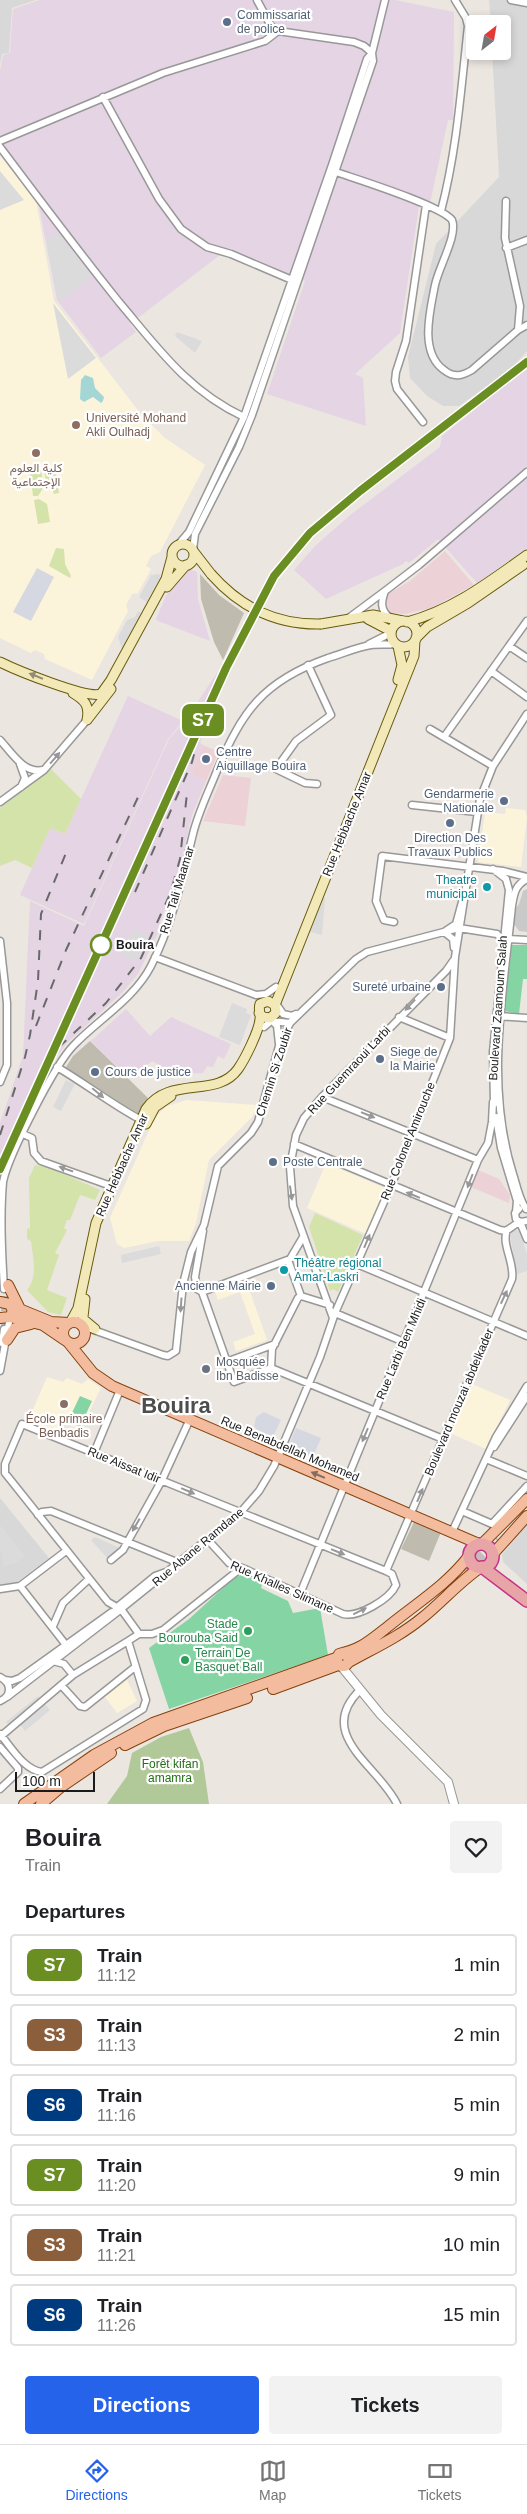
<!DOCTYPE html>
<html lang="en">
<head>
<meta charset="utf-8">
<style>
  :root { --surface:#fff; --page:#f2f2f2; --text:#202124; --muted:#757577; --line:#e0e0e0; --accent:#2563eb }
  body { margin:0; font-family:Helvetica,Vazirmatn,sans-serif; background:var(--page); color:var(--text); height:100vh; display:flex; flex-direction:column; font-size:19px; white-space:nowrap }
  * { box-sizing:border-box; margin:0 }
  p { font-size:16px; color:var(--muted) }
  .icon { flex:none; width:28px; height:28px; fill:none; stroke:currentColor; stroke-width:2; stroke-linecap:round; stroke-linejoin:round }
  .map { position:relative; height:1804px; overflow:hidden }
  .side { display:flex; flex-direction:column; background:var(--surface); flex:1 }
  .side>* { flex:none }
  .badge { padding:0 10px; border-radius:8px; font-size:18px; line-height:32px }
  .needle { width:32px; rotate:31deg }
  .buttons { position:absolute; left:466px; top:15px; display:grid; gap:10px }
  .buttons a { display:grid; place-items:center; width:45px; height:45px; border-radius:5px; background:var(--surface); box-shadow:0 2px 8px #0003; font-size:25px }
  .scale { position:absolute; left:15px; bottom:12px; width:80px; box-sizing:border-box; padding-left:5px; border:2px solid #1b1b1b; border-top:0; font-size:14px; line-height:18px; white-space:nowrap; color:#1b1b1b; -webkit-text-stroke:4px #fff; paint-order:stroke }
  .map>.badge { position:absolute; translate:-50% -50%; box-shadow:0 0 0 2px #fff }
  h2 { padding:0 25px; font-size:19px; line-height:45px }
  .round { display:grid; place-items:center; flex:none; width:52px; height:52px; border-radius:5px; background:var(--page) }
  .head { display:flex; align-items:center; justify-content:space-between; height:85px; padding:0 25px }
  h1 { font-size:24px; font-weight:600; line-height:38px }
  .cta { display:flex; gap:10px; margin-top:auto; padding:10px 25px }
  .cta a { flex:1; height:58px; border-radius:5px; background:var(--accent); color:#fff; font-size:20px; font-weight:600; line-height:58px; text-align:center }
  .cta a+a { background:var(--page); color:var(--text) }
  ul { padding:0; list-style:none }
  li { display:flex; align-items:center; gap:15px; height:62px; margin:0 10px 8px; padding:0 15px; border:2px solid var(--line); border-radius:5px }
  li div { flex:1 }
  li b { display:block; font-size:19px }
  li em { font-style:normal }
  li .badge { min-width:55px; font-weight:700; text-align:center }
  .tab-bar { display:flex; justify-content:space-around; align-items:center; height:70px; border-top:1px solid var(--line); background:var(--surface); font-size:14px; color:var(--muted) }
  .tab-bar a { display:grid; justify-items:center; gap:2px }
  .tab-bar .on { color:var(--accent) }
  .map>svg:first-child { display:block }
  .residential { fill:#d9d8d8 }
  .commercial { fill:#ecd1d6 }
  .industrial { fill:#e4d4e4 }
  .education { fill:#fcf4da }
  .religious { fill:#c9c9c9 }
  .construction { fill:#bfbbae }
  .grass { fill:#d3e3aa }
  .forest { fill:#b1c899 }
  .pitch { fill:#85d5a4 }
  .parking { fill:#dbdbdb }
  .plaza { fill:#d6d8e1 }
  .water { fill:#a5d6d6 }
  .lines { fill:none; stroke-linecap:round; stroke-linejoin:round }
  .minor-tunnel { stroke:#c2bdb9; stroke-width:6; stroke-dasharray:6 3; stroke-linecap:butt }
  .primary-tunnel { stroke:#c2bdb9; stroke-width:10; stroke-dasharray:10 5; stroke-linecap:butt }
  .minor-casing { stroke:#989898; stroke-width:9 }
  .tertiary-casing { stroke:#989898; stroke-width:10 }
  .secondary-casing { stroke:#675c0d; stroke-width:11 }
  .primary-casing { stroke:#86420c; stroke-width:12 }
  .trunk-casing { stroke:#c63286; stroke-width:14 }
  .minor { stroke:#fff; stroke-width:6 }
  .tertiary { stroke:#fff; stroke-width:8 }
  .secondary { stroke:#f3e9b8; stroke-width:9 }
  .primary { stroke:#f3bc9f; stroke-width:10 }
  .trunk { stroke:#e8a5a7; stroke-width:11 }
  .rail { stroke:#696969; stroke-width:2; stroke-dasharray:10 10; stroke-linecap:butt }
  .secondary-bridge-casing { stroke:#675c0d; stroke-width:11; stroke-linecap:butt }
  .secondary-bridge { stroke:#f3e9b8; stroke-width:9 }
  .oneway { fill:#928c71 }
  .oneway2 { fill:#989898 }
  .oneway3 { fill:#876c5d }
  .line-casing { stroke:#fff; stroke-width:11 }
  .line { stroke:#6b8e23; stroke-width:8 }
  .service-dot { fill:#5c6f8a; stroke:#fff; stroke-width:2 }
  .education-dot { fill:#8d6e63; stroke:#fff; stroke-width:2 }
  .culture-dot { fill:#0f9aa8; stroke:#fff; stroke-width:2 }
  .stop-dot { fill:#fff; stroke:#6b8e23; stroke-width:2.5 }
  .worship-dot { fill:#6b7280; stroke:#fff; stroke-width:2 }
  .leisure-dot { fill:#2e9e5b; stroke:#fff; stroke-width:2 }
  .labels { text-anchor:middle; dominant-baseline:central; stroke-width:4.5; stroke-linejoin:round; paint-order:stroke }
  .service-label { font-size:12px; fill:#4e5e75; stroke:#fff; text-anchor:start }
  .education-label { font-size:12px; fill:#785e54; stroke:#fff }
  .street-label { font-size:12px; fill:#1b1b1b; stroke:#fff }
  .culture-label { font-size:12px; fill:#0d838f; stroke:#fff; text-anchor:end }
  .stop-label { font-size:12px; font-weight:bold; fill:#1b1b1b; stroke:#fff; text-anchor:start }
  .worship-label { font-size:12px; fill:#5b616d; stroke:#fff; text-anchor:start }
  .leisure-label { font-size:12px; fill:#27864d; stroke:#fff; text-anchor:end }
  .park-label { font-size:12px; fill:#216e14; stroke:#fff }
  .town-label { font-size:22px; font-weight:bold; fill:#4e4e4e; stroke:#fff }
</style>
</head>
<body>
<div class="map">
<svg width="527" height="1804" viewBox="0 0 527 1804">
  <rect width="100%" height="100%" fill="#ece6e1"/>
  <!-- residential -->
  <path class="residential" d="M0,0H36L12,8L9,53L2,54L0,64Z
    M489,0H527V351L511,369L459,406H443L427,396L410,378L408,357L436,244L499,177L492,51H502V24H491Z
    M0,1498L49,1558L17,1582L0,1585Z
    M527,1523V1584L503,1562L502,1555Z"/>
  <!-- commercial -->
  <path class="commercial" d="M445,551L474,585L431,608L405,614L390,613L386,602L388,594L410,581Z
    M203,745L219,752L206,781L191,774Z
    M223,775L251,778L245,826L203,821Z
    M478,1170L499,1179L510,1195L509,1203L471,1187Z"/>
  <!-- industrial -->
  <path class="industrial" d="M40,0H395L454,12L453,120H448L430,203L420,199L400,333L355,374L363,378L366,426L267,394L305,281L229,248L130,324L136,332L101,358L57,300L38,201L0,152V71L3,55L10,53L13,9Z
    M524,370H527V548L477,583L438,539L409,563L406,561L403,564L326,599L294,570L315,546L349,516L440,447L442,436Z
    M189,569L197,572L198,599L210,641L158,621L156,619L166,596L182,573Z
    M221,667L228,674L209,719L200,743L203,745L191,774L206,781L192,815L181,863L157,931L158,933L138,974L123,992L67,1043L52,1062L0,1173V1123L23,1056L30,901L84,926L169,739L184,722Z
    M128,696L183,721L168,739L84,924L20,895L50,828L65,834Z
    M126,1009L150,1036L171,1017L231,1044L224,1059L218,1056L213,1067L207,1066L203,1073L175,1074L152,1061L129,1079L91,1041Z"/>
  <!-- education -->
  <path class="education" d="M0,156L36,200L54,301L140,413L165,438L205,465L160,552L151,556L146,566L151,569L138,593L132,594L126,605L128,611L92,680L45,659L44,654L35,650L31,653L0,638Z
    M506,808L525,810L527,817L521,867L478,862L485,812L505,814Z
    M187,1100L257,1105L252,1117L209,1160L196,1223L189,1241H158L124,1248L117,1244L110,1218L155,1117L167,1106Z
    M326,1163L385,1188L366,1234L307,1208Z
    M241,1282L248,1286L267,1340L236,1351L233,1342L255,1334L240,1292L218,1300L215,1292Z
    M47,1377L63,1382L67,1378L82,1384L88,1379L101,1388L80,1430L65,1423L59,1435L28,1421Z
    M472,1384L510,1400L486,1449L450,1433Z
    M127,1680L137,1701L117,1713L105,1697Z"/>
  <!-- religious -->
  <path class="religious" d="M527,889V932L519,931L514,924L516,908L519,904L523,891Z"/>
  <!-- construction -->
  <path class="construction" d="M200,574L219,595L244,613L223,660L214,642L201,599Z
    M90,1041L148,1098L138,1114L115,1103L66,1069V1067L73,1056Z
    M414,1522L441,1532L429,1561L401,1549Z"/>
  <!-- grass -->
  <path class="grass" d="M55,468L59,493L54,494L52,489L47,488L44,470Z
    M41,470L44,487L38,496H33L30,472Z
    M39,499L47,504L50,522L38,524L34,500Z
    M56,548L64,549L65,564L71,576L70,578L49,566Z
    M51,769L81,799L65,834L50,828L32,868L15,860L0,866V808Z
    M35,1165L50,1168L100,1190L95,1200L80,1195L70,1220H67L64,1228L67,1230L55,1253L59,1255L47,1290L67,1298L61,1315L48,1312L27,1290C38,1277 33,1258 31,1241L27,1239V1229L30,1228L29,1178Z
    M315,1213L363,1235L338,1292L333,1289L330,1291L309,1227Z"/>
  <!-- forest -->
  <path class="forest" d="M189,1728L203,1762L209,1804H107L127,1776L132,1753L161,1737Z"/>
  <!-- pitch -->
  <path class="pitch" d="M512,945H527V979H523L519,1014L504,1011Z
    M80,1396L92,1401L80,1427L68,1421Z
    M246,1573L263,1581L261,1588L288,1601L293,1613L320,1608L328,1655L169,1709L149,1648L189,1619L234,1578Z"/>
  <!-- parking -->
  <path class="parking" d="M0,171L24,200L0,210Z
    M58,232L92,277L59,302L46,241Z
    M53,303L96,358L68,379Z
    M177,332L202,341L195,353L175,336Z
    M158,574L161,575L147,602L139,597L151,575Z
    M138,611L141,613L122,649L118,637L127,620L135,617Z
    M323,897L325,898L322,935L310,932Z
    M133,929L148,936L136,961L121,954Z
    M232,1003L247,1009L246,1013L251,1015L240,1045L219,1037Z
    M66,1080L75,1084L61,1111L53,1107Z
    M517,1230L520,1232L527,1254V1271L517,1274L510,1235L512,1232Z
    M159,1246L161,1254L122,1263L121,1255Z
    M0,1525L25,1556L14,1564L4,1566L0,1547Z
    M95,1537L120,1548L108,1559L91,1540Z
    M38,1696L50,1710L25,1731L16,1720L9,1726L6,1722Z"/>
  <!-- plaza -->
  <path class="plaza" d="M37,568L54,577L31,621L13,612Z
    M264,1412L281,1420L273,1437L256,1429L254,1426L256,1417Z
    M296,1428L321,1438L313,1457L288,1447Z"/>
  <!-- water -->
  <path class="water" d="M85,375L93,378L95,388L104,397L103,401L101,403L93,397L84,402L80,399L81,380Z"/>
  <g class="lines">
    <!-- minor-tunnel -->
    <path class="minor-tunnel" d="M4,1329V1289"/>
    <!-- primary-tunnel -->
    <path class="primary-tunnel" d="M465,1572L498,1539"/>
    <defs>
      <path id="minor" d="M257,0L271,26L278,31L354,42L364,46L372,53
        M511,0L527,3
        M103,97L159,199L181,229L207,247L231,254L292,280
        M0,141L163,73L265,41L278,31
        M0,147C39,199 78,251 119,302C157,347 188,391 244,417
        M336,172C359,180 440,205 452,220C458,235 439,266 435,285C430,311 419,352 444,370C454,378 462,376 472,370L518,330L527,325
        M506,201L505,238L520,306L518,330
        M441,211C457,150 461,89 468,26L466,18L455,0
        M506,248L527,240
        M423,422L397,389L395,381L396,372L406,341L426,205
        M178,545L189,532L244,417L332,165L367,59L372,53
        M193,550L195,534L239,447L252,415L373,61L372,53L385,0
        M385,591L419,565L527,472
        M350,617L385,591C381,602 380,610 390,618
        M369,644L391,633
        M509,646L527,621
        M308,665L331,715L296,741L276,769L305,783L317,784
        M491,671L527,697
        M430,729L493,766
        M444,737L509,646L527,658
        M0,740C12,753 24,774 43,770
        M20,764L25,778L21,787
        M0,802L44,770L87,720
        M412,805L477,812
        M493,869L506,879L509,890L493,1052L494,1104
        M394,922L384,920L376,901L382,856L503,871L527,877
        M508,939L527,940
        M0,941L7,1003V1065L0,1082
        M454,948L453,939L444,932L456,924L462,902
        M155,957L256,995L266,994L276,987
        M277,1005L283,1014L292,1016L296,1014
        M497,1016L527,1018
        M399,1017L450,1038
        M270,1018L277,1026L279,1044
        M264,1027L271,1021L290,1023
        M57,1067C86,1084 111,1104 141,1120
        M322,1097L478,1160
        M496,1117L501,1148L517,1201L516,1212
        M23,1134L32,1138L34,1153L41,1161L111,1186
        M294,1144L500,1230L506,1231L519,1222
        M519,1209L515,1213L516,1219L520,1222L527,1221
        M526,1209C519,1199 517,1186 513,1174C485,1085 503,996 512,906C514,894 515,885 527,879
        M520,1222L527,1239
        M203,1231L195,1277L197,1289L202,1292L290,1259L303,1237
        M288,1260L301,1296
        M357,1264L527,1336
        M4,1289C2,1254 0,1217 3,1182C8,1156 55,1064 74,1045C99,1019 134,999 151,966C172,925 182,879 193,834C198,813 208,793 216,773C242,711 263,681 328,658C342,654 357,647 371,645C379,644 387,645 395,644
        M202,1292L234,1382L271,1368
        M335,1313L404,1342
        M333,1318L293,1206L290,1167L296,1135L304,1118L322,1097L446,971L453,961
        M91,1329L163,1355L168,1356L176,1351L183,1284L191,1252L204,1225L218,1166L251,1133L258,1122L279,1046L290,1023L356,959L367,952L459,928L497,934L503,940
        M2,1343L4,1329
        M226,1362L275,1344
        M271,1368L443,1439
        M271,1368L272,1349L298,1298L301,1296L330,1305
        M0,1371L10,1317
        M494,1447L527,1396
        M94,1453L120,1390
        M486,1459L527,1476
        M462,1511L492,1524L527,1486
        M38,1515L42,1512L51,1511L179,1563
        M452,1532L496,1437L527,1386
        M111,1560L123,1550L162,1480L190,1419
        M386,1571L512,1279C515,1263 501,1244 507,1230
        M20,1586L66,1645
        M0,1589L20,1586L66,1551
        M300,1594L478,1160L488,1143L492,1122L493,1102
        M116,1608L155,1576L166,1572
        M120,1609L108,1602L5,1473V1464L22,1424L386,1571L392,1574L396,1585C390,1599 358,1618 343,1614L247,1570L229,1563L208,1540
        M121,1609L139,1634
        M53,1626L63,1603L89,1579
        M139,1634H152L163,1630L240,1569
        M53,1661L64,1664L73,1675
        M0,1677C12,1683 12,1696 0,1701
        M5,1680L12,1681L20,1678L112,1612L121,1609L240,1513L259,1491L274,1466L320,1357L335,1313L391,1186L450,1038L455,957L480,799L493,766L527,714
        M61,1685L80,1706L85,1707L135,1667
        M360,1690C314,1735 379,1766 397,1804
        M7,1697L120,1610
        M0,1734C11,1747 24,1770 42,1772L143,1709L146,1700L128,1641L139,1634
        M0,1737L73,1675L128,1641
        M0,1747L18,1768V1772L0,1789"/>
      <path id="tertiary" d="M341,1666L381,1715L448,1782L454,1804"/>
      <path id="secondary" d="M172 555a11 11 0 1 1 22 0a11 11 0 1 1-22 0Z
        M194,552L211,574
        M167,587L186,565
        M368,619L391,631
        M391 634a13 13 0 1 1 26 0a13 13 0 1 1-26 0Z
        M407,622C453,610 489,582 527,555
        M321,624L373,615L403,621
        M416,638L427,627L468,603L523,565
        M398,646L402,665L398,680
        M0,662C16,670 87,699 101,694L111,680L166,579L172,557
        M73,693C85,700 90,706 87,720
        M87,720L111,689
        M275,1005L414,656L415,641
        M146,1124L155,1107L171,1096
        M83,1319L95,1329
        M70,1323L78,1308L96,1223L146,1109C170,1075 217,1099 238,1069C245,1059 259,1031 260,1019C261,1013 258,1010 260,1004L268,1001L275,1005L276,1013L270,1018L263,1017L259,1013
        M82,1326L85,1299"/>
      <path id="primary" d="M8,1285L19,1307
        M0,1302L10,1304L13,1311L10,1317L0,1318
        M12,1306L51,1322L69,1323
        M10,1317L43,1325L65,1340
        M63 1333a11 11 0 1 1 22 0a11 11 0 1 1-22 0Z
        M7,1340L15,1328L31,1324
        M68,1342L93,1373L112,1386L479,1544
        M482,1544L527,1499
        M492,1555L527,1516
        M344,1654L348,1657L349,1662L345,1666H341L336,1661L339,1654C361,1649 368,1642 385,1629C414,1605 446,1586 469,1556
        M349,1662C374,1648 399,1637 422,1618C442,1602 459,1582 481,1567
        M273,1689L338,1665
        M125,1745L164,1726L247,1698
        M24,1804L94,1755L153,1723L336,1658
        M41,1804L61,1787L111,1753"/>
      <path id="trunk" d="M469 1556a12 12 0 1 1 24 0a12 12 0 1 1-24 0Z
        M482,1567L527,1601"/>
    </defs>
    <!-- minor casing -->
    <use href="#minor" class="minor-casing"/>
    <!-- tertiary casing -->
    <use href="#tertiary" class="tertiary-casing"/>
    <!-- secondary casing -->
    <use href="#secondary" class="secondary-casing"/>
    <!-- primary casing -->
    <use href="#primary" class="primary-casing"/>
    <!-- trunk casing -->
    <use href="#trunk" class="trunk-casing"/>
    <!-- minor -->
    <use href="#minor" class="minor"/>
    <!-- tertiary -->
    <use href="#tertiary" class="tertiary"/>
    <!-- secondary -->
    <use href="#secondary" class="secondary"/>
    <!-- primary -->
    <use href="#primary" class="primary"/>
    <!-- trunk -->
    <use href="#trunk" class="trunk"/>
    <!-- rail -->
    <path class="rail" d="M135,892L192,762L196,747
      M36,1026L66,950L140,793
      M59,1047L106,1003L141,958L170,894L180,859L187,793
      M0,1135L25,1057L30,1035L38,981L41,914L66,853
      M0,1169L226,668L274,576L310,533L359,491L527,362"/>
    <defs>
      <path id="secondary-bridge" d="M211,574C241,608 276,625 321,624"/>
    </defs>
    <!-- secondary-bridge casing -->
    <use href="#secondary-bridge" class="secondary-bridge-casing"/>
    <!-- secondary-bridge -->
    <use href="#secondary-bridge" class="secondary-bridge"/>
  </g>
  <!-- one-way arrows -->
  <defs><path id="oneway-solid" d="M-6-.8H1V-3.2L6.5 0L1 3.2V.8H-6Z" transform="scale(1.25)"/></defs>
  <use class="oneway" href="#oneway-solid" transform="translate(36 676) rotate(-158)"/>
  <g class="oneway2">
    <use href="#oneway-solid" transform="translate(55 758) rotate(-49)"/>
    <use href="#oneway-solid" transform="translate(410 1005) rotate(133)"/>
    <use href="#oneway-solid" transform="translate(98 1093) rotate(40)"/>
    <use href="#oneway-solid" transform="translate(368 1115) rotate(22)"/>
    <use href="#oneway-solid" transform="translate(66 1169) rotate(-161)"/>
    <use href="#oneway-solid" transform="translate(470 1181) rotate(111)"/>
    <use href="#oneway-solid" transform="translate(291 1193) rotate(82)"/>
    <use href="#oneway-solid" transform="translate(413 1195) rotate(-158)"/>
    <use href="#oneway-solid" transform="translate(367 1241) rotate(-67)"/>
    <use href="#oneway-solid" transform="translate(504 1297) rotate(-65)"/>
    <use href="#oneway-solid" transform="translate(181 1305) rotate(94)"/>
    <use href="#oneway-solid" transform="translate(365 1435) rotate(113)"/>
    <use href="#oneway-solid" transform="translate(188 1491) rotate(23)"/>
    <use href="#oneway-solid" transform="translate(420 1495) rotate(-67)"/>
    <use href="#oneway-solid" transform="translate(136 1525) rotate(120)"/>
    <use href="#oneway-solid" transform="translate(338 1552) rotate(22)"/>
    <use href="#oneway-solid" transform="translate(360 1611) rotate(-26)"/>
  </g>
  <use class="oneway3" href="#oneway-solid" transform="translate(318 1475) rotate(-157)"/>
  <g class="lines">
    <defs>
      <path id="line" d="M0,1169L226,668L274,576L310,533L360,491L527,362"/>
    </defs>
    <!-- line casing -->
    <use href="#line" class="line-casing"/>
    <!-- line -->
    <use href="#line" class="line"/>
  </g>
  <!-- markers -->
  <g class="service-dot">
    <circle cx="227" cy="22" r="5"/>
    <circle cx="206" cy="759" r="5"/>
    <circle cx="504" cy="801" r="5"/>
    <circle cx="450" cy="823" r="5"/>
    <circle cx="441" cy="987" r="5"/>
    <circle cx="380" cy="1059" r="5"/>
    <circle cx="95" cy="1072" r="5"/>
    <circle cx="273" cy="1162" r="5"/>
    <circle cx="271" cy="1286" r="5"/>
  </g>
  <g class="education-dot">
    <circle cx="76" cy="425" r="5"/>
    <circle cx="36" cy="453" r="5"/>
    <circle cx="64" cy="1404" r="5"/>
  </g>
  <g class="culture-dot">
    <circle cx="487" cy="887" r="5"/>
    <circle cx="284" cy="1270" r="5"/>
  </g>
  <circle class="stop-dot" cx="101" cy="945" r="10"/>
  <circle class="worship-dot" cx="206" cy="1369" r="5"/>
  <g class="leisure-dot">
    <circle cx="248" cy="1631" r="5"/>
    <circle cx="185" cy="1660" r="5"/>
  </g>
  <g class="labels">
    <!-- service labels -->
    <g class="service-label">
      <text x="237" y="15">Commissariat<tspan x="237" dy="14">de police</tspan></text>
      <text x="216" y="752">Centre<tspan x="216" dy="14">Aiguillage Bouira</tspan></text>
      <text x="494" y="794" text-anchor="end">Gendarmerie<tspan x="494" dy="14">Nationale</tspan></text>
      <text x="450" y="838" text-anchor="middle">Direction Des<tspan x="450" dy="14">Travaux Publics</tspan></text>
      <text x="431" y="987" text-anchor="end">Sureté urbaine</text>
      <text x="390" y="1052">Siege de<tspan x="390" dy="14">la Mairie</tspan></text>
      <text x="105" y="1072">Cours de justice</text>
      <text x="283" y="1162">Poste Centrale</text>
      <text x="261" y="1286" text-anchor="end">Ancienne Mairie</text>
    </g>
    <!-- education labels -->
    <g class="education-label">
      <text x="86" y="418" text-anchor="start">Université Mohand<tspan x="86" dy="14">Akli Oulhadj</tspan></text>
      <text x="36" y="468">كلية العلوم<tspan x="36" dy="14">الإجتماعية</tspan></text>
      <text x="64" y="1419">École primaire<tspan x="64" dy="14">Benbadis</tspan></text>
    </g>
    <!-- street labels -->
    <g class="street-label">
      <text transform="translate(347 824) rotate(-68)">Rue Hebbache Amar</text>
      <text transform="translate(177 890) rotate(-73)">Rue Tali Maamar</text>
      <text transform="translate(498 1008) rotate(-86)">Boulevard Zaamoum Salah</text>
      <text transform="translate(349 1070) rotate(-47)">Rue Guemraoui Larbi</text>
      <text transform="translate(274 1072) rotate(-72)">Chemin Si Zoubir</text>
      <text transform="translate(408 1141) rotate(-68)">Rue Colonel Amirouche</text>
      <text transform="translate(122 1165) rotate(-66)">Rue Hebbache Amar</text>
      <text transform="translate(401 1349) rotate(-67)">Rue Larbi Ben Mhidi</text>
      <text transform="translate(459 1402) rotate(-67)">Boulevard mouzai abdelkader</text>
      <text transform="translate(290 1449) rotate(23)">Rue Benabdellah Mohamed</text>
      <text transform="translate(124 1465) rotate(22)">Rue Aissat Idir</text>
      <text transform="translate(198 1547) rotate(-40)">Rue Abane Ramdane</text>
      <text transform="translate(282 1587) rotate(24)">Rue Khalles Slimane</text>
    </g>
    <!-- culture labels -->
    <g class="culture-label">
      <text x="477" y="880">Theatre<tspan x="477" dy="14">municipal</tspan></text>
      <text x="294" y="1263" text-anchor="start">Théâtre régional<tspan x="294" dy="14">Amar-Laskri</tspan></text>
    </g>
    <!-- stop labels -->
    <g class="stop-label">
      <text x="116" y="945">Bouira</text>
    </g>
    <!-- worship labels -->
    <g class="worship-label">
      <text x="216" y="1362">Mosquée<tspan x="216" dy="14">Ibn Badisse</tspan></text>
    </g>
    <!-- leisure labels -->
    <g class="leisure-label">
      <text x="238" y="1624">Stade<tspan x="238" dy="14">Bourouba Said</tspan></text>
      <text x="195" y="1653" text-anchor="start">Terrain De<tspan x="195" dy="14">Basquet Ball</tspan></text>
    </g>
    <!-- park labels -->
    <g class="park-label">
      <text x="170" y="1764">Forêt kifan<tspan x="170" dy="14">amamra</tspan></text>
    </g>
    <!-- town labels -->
    <g class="town-label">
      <text x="176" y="1405">Bouira</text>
    </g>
  </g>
</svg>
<div class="buttons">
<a><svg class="needle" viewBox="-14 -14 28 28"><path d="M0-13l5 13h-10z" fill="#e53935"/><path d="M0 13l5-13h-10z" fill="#757577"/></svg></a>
</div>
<div class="scale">100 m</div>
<b class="badge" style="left:203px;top:720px;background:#6b8e23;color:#fff">S7</b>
</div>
<section class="side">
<div class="head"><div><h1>Bouira</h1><p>Train</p></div><a class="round"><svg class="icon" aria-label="heart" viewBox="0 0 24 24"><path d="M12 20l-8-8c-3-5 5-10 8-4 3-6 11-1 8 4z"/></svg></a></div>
<h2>Departures</h2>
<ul>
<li><span class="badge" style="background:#6b8e23;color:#fff">S7</span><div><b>Train</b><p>11:12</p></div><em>1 min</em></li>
<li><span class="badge" style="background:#8b5e3c;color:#fff">S3</span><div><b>Train</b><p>11:13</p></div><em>2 min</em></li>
<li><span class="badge" style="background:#003b80;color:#fff">S6</span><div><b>Train</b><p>11:16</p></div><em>5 min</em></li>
<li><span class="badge" style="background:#6b8e23;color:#fff">S7</span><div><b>Train</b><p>11:20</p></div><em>9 min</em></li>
<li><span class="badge" style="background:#8b5e3c;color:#fff">S3</span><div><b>Train</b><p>11:21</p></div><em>10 min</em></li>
<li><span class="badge" style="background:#003b80;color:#fff">S6</span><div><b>Train</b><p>11:26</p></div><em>15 min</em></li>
</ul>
<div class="cta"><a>Directions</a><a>Tickets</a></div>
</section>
<nav class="tab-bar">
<a class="on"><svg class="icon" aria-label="directions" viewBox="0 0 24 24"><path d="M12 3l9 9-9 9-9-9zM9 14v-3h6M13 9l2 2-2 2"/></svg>Directions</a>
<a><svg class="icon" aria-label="map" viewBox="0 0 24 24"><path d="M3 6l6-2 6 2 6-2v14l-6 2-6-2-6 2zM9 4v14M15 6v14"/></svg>Map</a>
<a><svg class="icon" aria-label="tickets" viewBox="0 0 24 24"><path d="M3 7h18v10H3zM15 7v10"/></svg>Tickets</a>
</nav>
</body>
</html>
